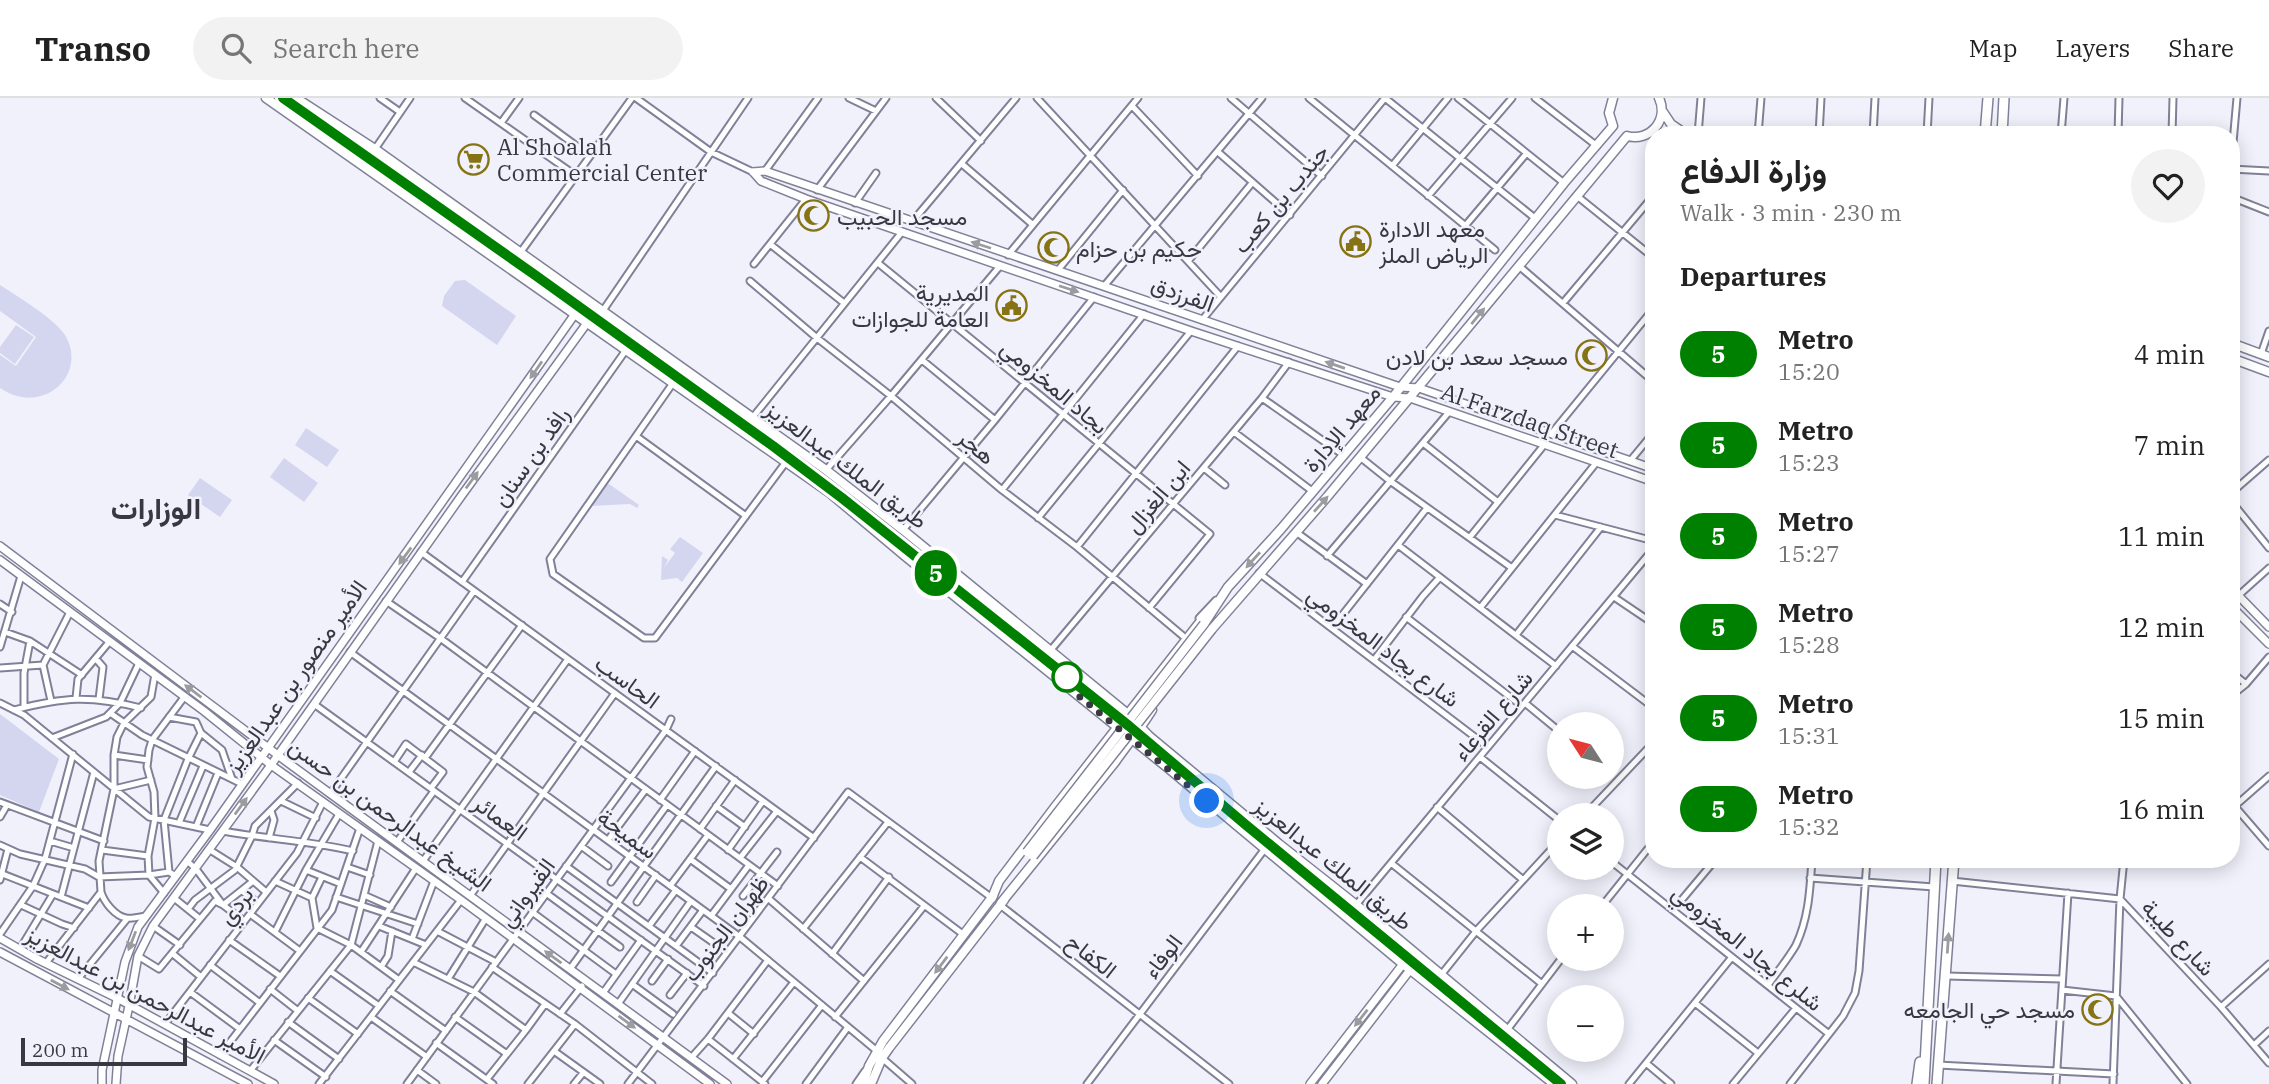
<!DOCTYPE html>
<html lang="en">
<head>
<meta charset="utf-8">
<style>
  :root { --surface:#fff; --page:#f2f2f2; --text:#222; --muted:#767676; --line:#e0e0e0 }
  body { margin:0; font-family:"IBM Plex Serif",Vazirmatn,serif; background:var(--page); color:var(--text); height:100vh; display:flex; flex-direction:column; font-size:26px; white-space:nowrap }
  * { box-sizing:border-box; margin:0 }
  p { font-size:23px; color:var(--muted) }
  .icon { flex:none; width:38px; height:38px; fill:none; stroke:currentColor; stroke-width:2; stroke-linecap:round; stroke-linejoin:round }
  .map { position:relative; flex:1; overflow:hidden }
  .details { position:absolute; left:1645px; top:28px; width:595px; height:742px; display:flex; flex-direction:column; background:var(--surface); border-radius:28px; box-shadow:0 4px 18px #0003 }
  .details>* { flex:none }
  .badge { padding:0 14px; border-radius:23px; font-size:24px; line-height:46px }
  .needle { width:46px; rotate:306deg }
  .controls { position:absolute; left:1547px; top:614px; display:grid; gap:14px }
  .controls a { display:grid; place-items:center; width:77px; height:77px; border-radius:50%; background:var(--surface); box-shadow:0 4px 18px #0003; font-size:35px }
  .scale { position:absolute; left:21px; bottom:18px; width:166px; box-sizing:border-box; padding-left:7px; border:4px solid #373842; border-top:0; font-size:19px; line-height:24px; white-space:nowrap; color:#373842; -webkit-text-stroke:5px #f0f1fb; paint-order:stroke }
  .you { position:absolute; width:35px; height:35px; margin:-18px; border:5px solid #fff; border-radius:50%; background:#1a73e8; box-shadow:0 0 0 10px #1a73e833 }
  .map>.badge { position:absolute; translate:-50% -50%; box-shadow:0 0 0 4px #fff }
  h2 { padding:0 35px; font-size:26px; line-height:63px }
  .round { display:grid; place-items:center; flex:none; width:74px; height:74px; border-radius:37px; background:var(--page) }
  .head { display:flex; align-items:center; justify-content:space-between; height:119px; padding:0 35px }
  h1 { font-size:33px; font-weight:700; line-height:52px }
  ul { padding:0; list-style:none }
  li { display:flex; align-items:center; gap:21px; height:91px; padding:0 35px }
  li div { flex:1 }
  li b { display:block; font-size:26px }
  li em { font-style:normal }
  li .badge { min-width:77px; font-weight:700; text-align:center }
  header { display:flex; align-items:center; gap:42px; box-sizing:border-box; height:98px; padding:0 35px; background:var(--surface); border-bottom:2px solid var(--line) }
  header strong { font-size:33px }
  nav { display:flex; gap:38px; margin-inline-start:auto; font-size:24px }
  .search { width:490px; height:63px; background:var(--page); display:flex; align-items:center; gap:18px; box-sizing:border-box; padding:0 24px; border-radius:38px; color:var(--muted); font-size:26px }
  .map>svg:first-child { display:block }
  .green { fill:#d4d6ef }
  .lines { fill:none; stroke-linecap:round; stroke-linejoin:round }
  .minor-casing { stroke:#808198; stroke-width:9 }
  .tertiary-casing { stroke:#808198; stroke-width:10 }
  .secondary-casing { stroke:#808198; stroke-width:11 }
  .primary-casing { stroke:#808198; stroke-width:12 }
  .minor { stroke:#fff; stroke-width:5 }
  .tertiary { stroke:#fff; stroke-width:7 }
  .secondary { stroke:#fff; stroke-width:8 }
  .primary { stroke:#fff; stroke-width:9 }
  .secondary-bridge-casing { stroke:#808198; stroke-width:11; stroke-linecap:butt }
  .secondary-bridge { stroke:#fff; stroke-width:8 }
  .oneway { fill:#9b9ca0 }
  .line-casing { stroke:#fff; stroke-width:16 }
  .line { stroke:#008000; stroke-width:10 }
  .walk { stroke:#373842; stroke-width:7; stroke-dasharray:0 12.6 }
  .stop-dot { fill:#fff; stroke:#008000; stroke-width:3.5 }
  .labels { text-anchor:middle; dominant-baseline:central; stroke-width:5; stroke-linejoin:round; paint-order:stroke }
  .poi-label { font-size:23px; fill:#373842; stroke:#f0f1fb; text-anchor:start }
  .street-label { font-size:23px; fill:#373842; stroke:#f0f1fb }
  .district-label { font-size:30px; font-weight:bold; fill:#373842; stroke:#f0f1fb }
</style>
</head>
<body>
<header>
<strong>Transo</strong>
<div class="search"><svg class="icon" aria-label="search" viewBox="0 0 24 24"><circle cx="10" cy="10" r="6"/><path d="M15 15l6 6"/></svg>Search here</div>
<nav><a>Map</a><a>Layers</a><a>Share</a></nav>
</header>
<div class="map">
<svg width="2269" height="986" viewBox="0 0 2269 986">
  <rect width="100%" height="100%" fill="#f0f1fb"/>
  <!-- green -->
  <path class="green" d="M465,182L516,218L497,247L442,208L444,198L455,183Z
    M0,187C17,198 55,221 65,237C89,277 42,319 0,290V257L16,268L36,239L0,213Z
    M16,227L34,239L15,266L0,255V249Z
    M306,330L339,352L327,369L295,347Z
    M284,360L318,385L304,404L270,379Z
    M200,380L232,402L220,419L188,397Z
    M609,386L639,407L637,410L630,406L590,408L605,387Z
    M680,439L703,455L682,484L677,480L661,482L662,458L668,462L664,470L675,455L670,451Z
    M0,616L59,661L39,714L0,697Z"/>
  <g class="lines">
    <defs>
      <path id="minor" d="M380,0L400,14
        M465,0L575,77
        M636,0L711,54L753,74
        M849,0L876,13
        M936,0L981,43
        M1037,0L1221,199
        M1231,0L1322,78
        M1309,0L1495,152
        M1385,0L1536,121
        M1458,0L1564,85
        M1535,0L1597,48
        M1132,8L1198,78
        M534,17L589,57
        M501,25L519,0
        M1698,37L1701,0
        M1758,37L1761,0
        M1819,37L1821,0
        M1873,37L1875,0
        M1927,37L1929,0
        M2061,37L2064,0
        M2118,37L2119,0
        M2172,37L2173,0
        M375,51L410,0
        M1218,54L1290,117
        M962,66L1032,126
        M2231,67L2237,0
        M1392,68L1448,0
        M2231,71L2269,73
        M765,73L818,0
        M817,92L886,0
        M1428,98L1512,0
        M1577,98L1654,160
        M2231,99L2269,114
        M855,105L876,75
        M912,124L1016,0
        M1465,128L1526,56
        M770,146L844,205
        M520,155L632,0
        M1008,157L1138,0
        M1189,162L1252,85
        M878,165L1210,436L1149,510
        M754,166L806,101
        M1519,168L1654,284
        M1058,172L1123,92
        M750,183L817,240L891,298L1002,392L1077,449L1183,538
        M1105,187L1262,0
        M1563,205L1654,97
        M602,214L748,0
        M1202,222L1385,0
        M2261,256L2269,233
        M922,262L995,322
        M673,285L550,461L553,476L644,540H655L786,364
        M1262,300L1342,356
        M753,319L902,134
        M1234,334L1312,393
        M1551,336L1654,210
        M636,338L746,418
        M1423,345L1498,404
        M1360,359L1390,383L1512,470
        M1630,363L1654,334
        M1204,370L1225,387
        M826,372L891,298L1000,168
        M1002,392L1144,216
        M2231,395L2269,362
        M2231,403L2269,450
        M1555,417L1654,443
        M1038,420L1191,233
        M903,432L995,322L1094,199
        M1296,434L1367,486
        M1470,439L1544,347
        M1398,447L1556,568
        M1077,449L1238,248
        M421,454L814,740
        M1327,458L1449,314
        M1259,475L1488,649
        M462,484L626,252
        M2239,497L2269,470
        M1614,499L1654,526
        M386,503L440,540L778,788
        M0,506L12,514
        M1480,510L1596,365
        M1406,519L1522,608
        M1199,520L1216,502
        M1332,530L1427,410
        M5,534L30,543L82,577
        M1516,537L1601,429
        M1572,548L1654,610
        M0,549L21,478
        M1050,553L1262,300L1289,264
        M350,554L740,839L877,953
        M96,561L103,569L99,601
        M1374,562L1423,498L1440,479
        M0,570L43,567
        M2231,574L2246,586
        M2231,598L2246,586L2269,559
        M76,600L78,581L110,543
        M51,603L43,567L70,514
        M0,605L24,617L149,719L210,732
        M1525,605L1559,633
        M314,606L704,888
        M24,609V575L30,543
        M14,612C64,599 90,597 141,610
        M110,615L142,637L242,686
        M201,635L222,652L232,681
        M52,640L106,619L120,605L139,565
        M114,657L148,662
        M1480,659L1559,722
        M425,660L522,527
        M394,664L406,646L443,674L431,690
        M409,674L422,657
        M114,691L151,682
        M330,696L474,493
        M660,702L695,653
        M281,703L316,720
        M0,704L104,743
        M2231,704L2269,748
        M716,708L745,729
        M2235,708L2269,678
        M1437,709L1522,781
        M1584,718L1654,644
        M0,719L7,707
        M179,725L203,668
        M196,729L218,675
        M700,731L735,682
        M223,733C266,741 310,743 353,753
        M269,740L274,722L271,713
        M608,742L646,691
        M50,743L74,750
        M397,744L434,693
        M0,747L20,756L85,771L99,779L149,777L164,795
        M581,748L608,768
        M102,752L148,758
        M210,752L237,769L266,794
        M728,752L763,703
        M860,759L964,837
        M740,760L777,713
        M690,761L731,791
        M187,763L196,771L223,807L244,823
        M423,763L568,561
        M1612,764L1829,936
        M1391,765L1542,886
        M566,768L713,875
        M347,769L370,777
        M306,772L341,786
        M169,774L164,722L188,661L201,635L196,624L169,619
        M0,775L89,810
        M176,778L169,774L149,777L148,758L155,720L154,694L147,669L149,652L152,642L185,598
        M322,779L312,800L317,830L351,847L399,882
        M1810,780L1934,789
        M0,782L8,751
        M275,783L312,800
        M1952,783L2120,801L2221,909L2269,965
        M611,784L667,707
        M670,788L708,737
        M242,793L258,805
        M101,794C104,804 115,818 126,820C132,821 140,819 145,818
        M546,795L620,849
        M364,797L391,809
        M470,798L615,595
        M743,798L777,754
        M61,799L94,674
        M336,799L418,826
        M174,800L200,821
        M769,801L864,883
        M637,804L656,777
        M21,807L62,826L74,830
        M1000,807L1229,986
        M1356,807L1654,450
        M1602,808L1654,743
        M188,811L195,802L235,772L252,738L255,728L298,685
        M1674,811L1716,761
        M532,814L616,876
        M250,816L300,853
        M711,818L749,767
        M153,828L180,847
        M379,828L426,847
        M649,828L676,792
        M691,829L721,850
        M803,831L888,724
        M437,833L496,864
        M275,834L306,772L339,716
        M0,836L33,788L45,761L73,656
        M412,841L434,783
        M229,842L280,878
        M676,848L703,812
        M20,851L53,796
        M361,854L416,770
        M173,856L201,879
        M832,856L889,779
        M138,858L159,871L215,803L223,807L252,784
        M413,864L474,894L526,932
        M46,865L101,794L99,763L114,691V657L117,639L124,625L151,599L155,576
        M210,867L260,905
        M381,869L388,858L392,833
        M492,869L575,926L652,986
        M570,871L716,668
        M330,873L379,908
        M1441,877L1477,832L1559,743
        M1946,878L2062,881
        M78,881L127,821
        M448,881L486,820
        M652,883L668,861
        M632,886L673,916
        M1768,887C1777,874 1788,861 1796,847C1809,819 1810,791 1812,761
        M270,891L298,913
        M2062,892L2116,898L2187,986
        M390,893L446,933
        M190,894L240,931
        M603,895L641,842
        M670,897L687,875
        M308,900L358,936
        M1695,905L1758,955
        M618,906L691,803
        M2221,909L2269,866
        M728,915L754,936
        M560,916L582,888
        M371,919L427,959
        M455,919L507,956
        M835,919L924,808
        M288,924L339,961
        M165,926L297,755L323,704
        M1507,932L1561,861
        M708,941L765,986
        M274,942L326,979
        M436,945L493,986
        M2254,947L2269,933
        M554,953L600,986
        M220,957L332,812L360,730
        M691,960L708,941L768,862
        M882,960L912,986
        M733,961L794,884
        M1646,965L1671,986
        M1938,967L2114,976
        M417,972L436,986
        M250,973L351,847L378,743
        M487,981L526,932L545,906
        M762,984L822,907
        M319,986L461,802
        M407,986L666,632L671,621
        M528,986L575,926
        M574,986L583,975
        M628,986L848,694L992,800
        M806,986L848,929
        M856,986L865,973
        M1087,986L1264,752
        M1629,986L1732,859
        M1733,986L1796,910
        M1790,986L1843,918L1855,895L1859,873L1867,761
        M2056,986L2068,795
        M2113,986L2120,801L2124,761"/>
      <path id="tertiary" d="M753,74L761,83L806,101L1191,233L1393,299L1410,300L1654,384
        M753,74L765,73L1400,289L1419,290L1654,371
        M0,448L287,664L727,986
        M0,462L204,613L271,667L461,802L710,986
        M2231,490L2269,529
        M2231,508L2269,546
        M0,840L35,860L117,900L274,986
        M0,854L248,986
        M102,986V972L125,864L138,829L210,732L575,216
        M116,986L118,958L129,908L138,858L153,828L271,667L462,397L587,225
        M1310,986L1403,866
        M1322,986L1410,872"/>
      <path id="secondary" d="M266,0L830,395L905,458L1168,670L1403,866L1554,986
        M296,0L375,51L826,372L903,432L1129,617L1149,638L1279,746L1384,829L1572,986
        M1663,14L1671,26L1687,37
        M2231,245L2269,259
        M2231,260L2269,274
        M1204,526L1228,489L1281,431L1393,299L1564,85L1613,28L1609,15L1613,0
        M1212,531L1327,399L1627,38C1650,44 1669,22 1659,0
        M992,800L999,783L1055,709L1204,519
        M1001,805L1115,664C1127,647 1141,630 1152,612
        M863,986L869,968L883,943L993,798
        M871,986L882,960L889,950L1004,802"/>
      <path id="primary" d="M1985,37L1988,0
        M2002,37L2004,0
        M1917,986L1920,964
        M1924,986L1936,761
        M1937,986L1954,761"/>
    </defs>
    <!-- minor casing -->
    <use href="#minor" class="minor-casing"/>
    <!-- tertiary casing -->
    <use href="#tertiary" class="tertiary-casing"/>
    <!-- secondary casing -->
    <use href="#secondary" class="secondary-casing"/>
    <!-- primary casing -->
    <use href="#primary" class="primary-casing"/>
    <!-- minor -->
    <use href="#minor" class="minor"/>
    <!-- tertiary -->
    <use href="#tertiary" class="tertiary"/>
    <!-- secondary -->
    <use href="#secondary" class="secondary"/>
    <!-- primary -->
    <use href="#primary" class="primary"/>
    <defs>
      <path id="secondary-bridge" d="M1027,754L1204,526
        M1033,758L1212,531"/>
    </defs>
    <!-- secondary-bridge casing -->
    <use href="#secondary-bridge" class="secondary-bridge-casing"/>
    <!-- secondary-bridge -->
    <use href="#secondary-bridge" class="secondary-bridge"/>
  </g>
  <!-- one-way arrows -->
  <defs><path id="oneway-solid" d="M-6-.8H1V-3.2L6.5 0L1 3.2V.8H-6Z" transform="scale(1.75)"/></defs>
  <g class="oneway">
    <use href="#oneway-solid" transform="translate(981 147) rotate(-162)"/>
    <use href="#oneway-solid" transform="translate(1069 191) rotate(18)"/>
    <use href="#oneway-solid" transform="translate(1478 218) rotate(-51)"/>
    <use href="#oneway-solid" transform="translate(1335 267) rotate(-161)"/>
    <use href="#oneway-solid" transform="translate(536 272) rotate(125)"/>
    <use href="#oneway-solid" transform="translate(472 382) rotate(-54)"/>
    <use href="#oneway-solid" transform="translate(1321 406) rotate(-48)"/>
    <use href="#oneway-solid" transform="translate(405 458) rotate(126)"/>
    <use href="#oneway-solid" transform="translate(1253 462) rotate(132)"/>
    <use href="#oneway-solid" transform="translate(193 593) rotate(-143)"/>
    <use href="#oneway-solid" transform="translate(241 708) rotate(-54)"/>
    <use href="#oneway-solid" transform="translate(132 843) rotate(111)"/>
    <use href="#oneway-solid" transform="translate(1948 845) rotate(-86)"/>
    <use href="#oneway-solid" transform="translate(553 859) rotate(-144)"/>
    <use href="#oneway-solid" transform="translate(941 867) rotate(127)"/>
    <use href="#oneway-solid" transform="translate(60 887) rotate(28)"/>
    <use href="#oneway-solid" transform="translate(1361 920) rotate(128)"/>
    <use href="#oneway-solid" transform="translate(627 924) rotate(36)"/>
  </g>
  <g class="lines">
    <defs>
      <path id="line" d="M283,0L535,177L773,348L842,400L1129,628L1246,727L1561,986"/>
    </defs>
    <!-- line casing -->
    <use href="#line" class="line-casing"/>
    <!-- line -->
    <use href="#line" class="line"/>
    <!-- walk -->
    <path class="walk" d="M1067,579L1069,590L1207,703"/>
  </g>
  <!-- icons -->
  <defs>
    <symbol id="supermarket-ring" viewBox="-11 -11 22 22"><circle r="9.5" fill="#f0f1fb" stroke="#857314" stroke-width="1.5"/><path d="M-6-5.5h2.5l.6 2H6L4.5 2H-2.5L-4.4-4H-6ZM-1.5 3.2a1.3 1.3 0 1 0 .1 0ZM3 3.2a1.3 1.3 0 1 0 .1 0Z" fill="#857314"/></symbol>
    <symbol id="mosque-ring" viewBox="-11 -11 22 22"><circle r="9.5" fill="#f0f1fb" stroke="#857314" stroke-width="1.5"/><path d="M3.5-4.9A6 6 0 1 0 3.5 4.9A5 5 0 1 1 3.5-4.9Z" fill="#857314"/></symbol>
    <symbol id="civic-ring" viewBox="-11 -11 22 22"><circle r="9.5" fill="#f0f1fb" stroke="#857314" stroke-width="1.5"/><path d="M-.6-6.5H3V-4.5H.6V-3L4-1V1h2V6H-6V1h2V-1L-.6-3ZM-1.2 2.5V6h2.4V2.5Z" fill="#857314"/></symbol>
  </defs>
  <g fill-rule="evenodd">
    <use href="#supermarket-ring" x="456" y="44" width="35" height="35"/>
    <use href="#mosque-ring" x="796" y="100" width="35" height="35"/>
    <use href="#civic-ring" x="1338" y="126" width="35" height="35"/>
    <use href="#mosque-ring" x="1036" y="132" width="35" height="35"/>
    <use href="#civic-ring" x="994" y="190" width="35" height="35"/>
    <use href="#mosque-ring" x="1574" y="240" width="35" height="35"/>
    <use href="#mosque-ring" x="2080" y="894" width="35" height="35"/>
  </g>
  <!-- markers -->
  <circle class="stop-dot" cx="1067" cy="579" r="14"/>
  <g class="labels">
    <!-- poi labels -->
    <g class="poi-label">
      <text x="497" y="48">Al Shoalah<tspan x="497" dy="26">Commercial Center</tspan></text>
      <text x="837" y="118">مسجد الحبيب</text>
      <text x="1379" y="130">معهد الادارة<tspan x="1379" dy="26">الرياض الملز</tspan></text>
      <text x="1076" y="150">حكيم بن حزام</text>
      <text x="989" y="194" text-anchor="end">المديرية<tspan x="989" dy="26">العامة للجوازات</tspan></text>
      <text x="1568" y="258" text-anchor="end">مسجد سعد بن لادن</text>
      <text x="2075" y="911" text-anchor="end">مسجد حي الجامعه</text>
    </g>
    <!-- street labels -->
    <g class="street-label">
      <text transform="translate(1280 100) rotate(-50)">جندب بن كعب</text>
      <text transform="translate(1183 195) rotate(20)">الفرزدق</text>
      <text transform="translate(1055 288) rotate(40)">بجاد المخزومي</text>
      <text transform="translate(1530 322) rotate(19)">Al Farzdaq Street</text>
      <text transform="translate(1341 330) rotate(-50)">معهد الإدارة</text>
      <text transform="translate(977 348) rotate(40)">هجر</text>
      <text transform="translate(530 358) rotate(-55)">رافد بن سنان</text>
      <text transform="translate(847 366) rotate(37)">طريق الملك عبدالعزيز</text>
      <text transform="translate(1157 398) rotate(-50)">ابن الغزال</text>
      <text transform="translate(1384 548) rotate(37)">شارع بجاد المخزومي</text>
      <text transform="translate(295 578) rotate(-55)">الأمير منصور بن عبدالعزيز</text>
      <text transform="translate(628 583) rotate(36)">الحاسب</text>
      <text transform="translate(1492 617) rotate(-50)">شارع القرعاء</text>
      <text transform="translate(391 716) rotate(36)">الشيخ عبدالرحمن بن حسن</text>
      <text transform="translate(501 719) rotate(36)">العمائر</text>
      <text transform="translate(628 735) rotate(36)">سميحة</text>
      <text transform="translate(1334 765) rotate(39)">طريق الملك عبدالعزيز</text>
      <text transform="translate(526 794) rotate(-54)">القيرواني</text>
      <text transform="translate(235 807) rotate(-52)">بردي</text>
      <text transform="translate(725 830) rotate(-53)">ظهران الجنوب</text>
      <text transform="translate(2179 839) rotate(47)">شارع طيبة</text>
      <text transform="translate(1748 849) rotate(39)">شلرع بجاد المخزومي</text>
      <text transform="translate(1092 857) rotate(38)">الكفاح</text>
      <text transform="translate(1162 858) rotate(-53)">الوفاء</text>
      <text transform="translate(146 896) rotate(28)">الأمير عبدالرحمن بن عبدالعزيز</text>
    </g>
    <!-- district labels -->
    <g class="district-label">
      <text x="156" y="409">الوزارات</text>
    </g>
  </g>
</svg>
<div class="controls">
<a><svg class="needle" viewBox="-14 -14 28 28"><path d="M0-13l5 13h-10z" fill="#e53935"/><path d="M0 13l5-13h-10z" fill="#767676"/></svg></a>
<a><svg class="icon" aria-label="layers" viewBox="0 0 24 24"><path d="M12 4l9 5-9 5-9-5zM3 14l9 5 9-5"/></svg></a>
<a>+</a>
<a>−</a>
</div>
<div class="scale">200 m</div>
<div class="you" style="left:1207px;top:703px"></div>
<b class="badge" style="left:936px;top:475px;background:#008000;color:#fff">5</b>
<section class="details">
<div class="head"><div><h1>وزارة الدفاع</h1><p>Walk · 3 min · 230 m</p></div><a class="round"><svg class="icon" aria-label="heart" viewBox="0 0 24 24"><path d="M12 20l-8-8c-3-5 5-10 8-4 3-6 11-1 8 4z"/></svg></a></div>
<h2>Departures</h2>
<ul>
<li><span class="badge" style="background:#008000;color:#fff">5</span><div><b>Metro</b><p>15:20</p></div><em>4 min</em></li>
<li><span class="badge" style="background:#008000;color:#fff">5</span><div><b>Metro</b><p>15:23</p></div><em>7 min</em></li>
<li><span class="badge" style="background:#008000;color:#fff">5</span><div><b>Metro</b><p>15:27</p></div><em>11 min</em></li>
<li><span class="badge" style="background:#008000;color:#fff">5</span><div><b>Metro</b><p>15:28</p></div><em>12 min</em></li>
<li><span class="badge" style="background:#008000;color:#fff">5</span><div><b>Metro</b><p>15:31</p></div><em>15 min</em></li>
<li><span class="badge" style="background:#008000;color:#fff">5</span><div><b>Metro</b><p>15:32</p></div><em>16 min</em></li>
</ul>
</section>
</div>
</body>
</html>
